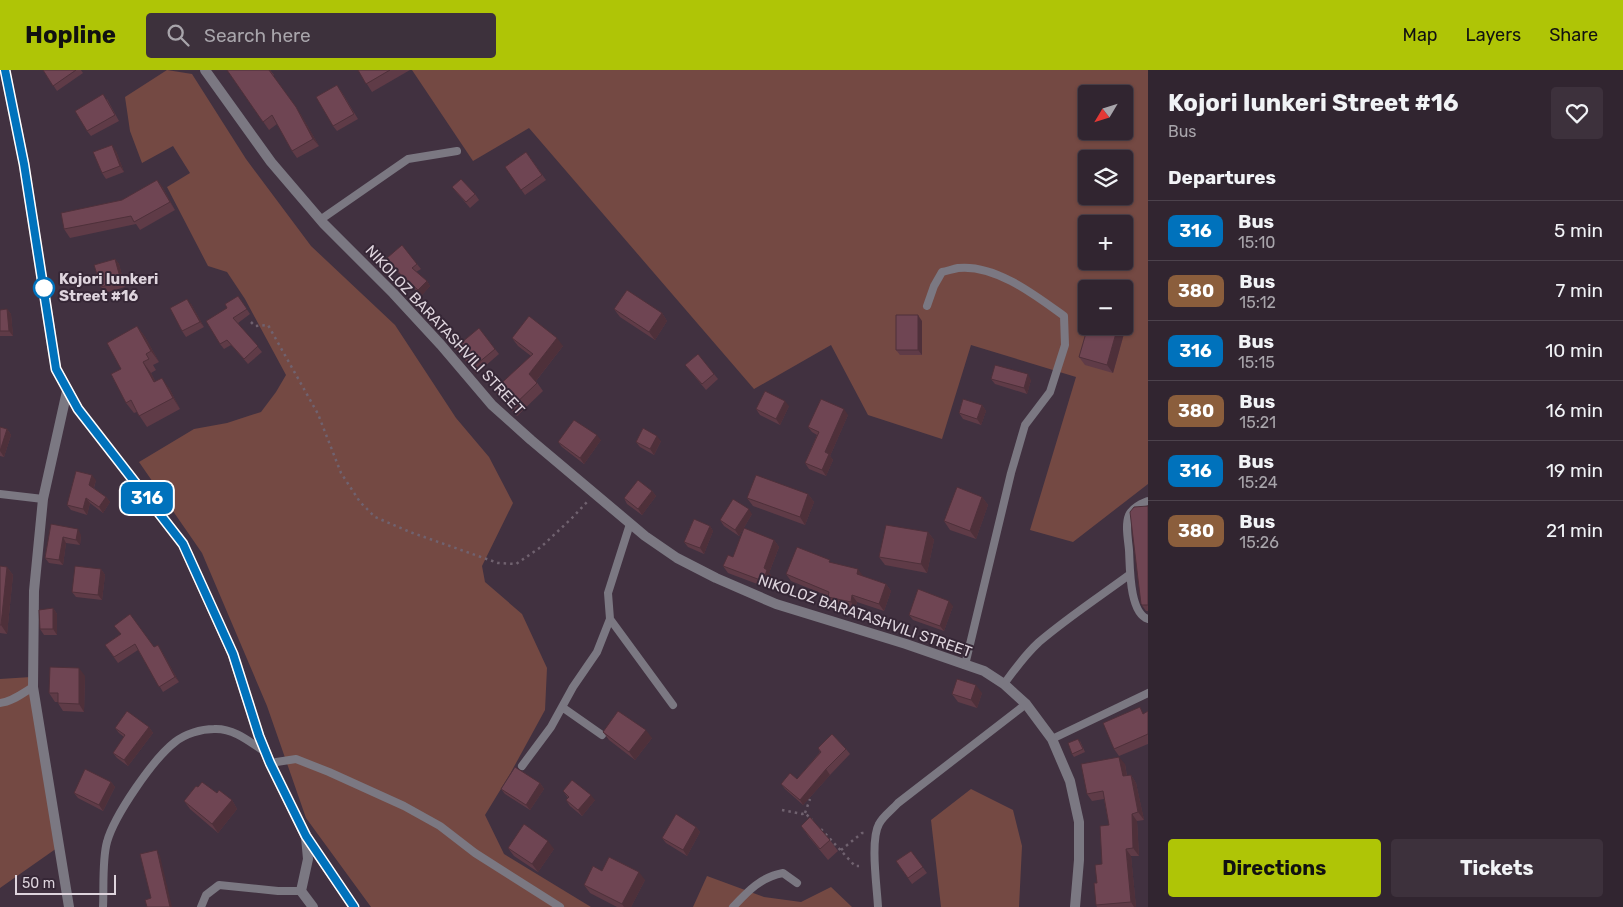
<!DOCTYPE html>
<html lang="en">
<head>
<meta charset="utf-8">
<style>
  :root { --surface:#312530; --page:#3d313c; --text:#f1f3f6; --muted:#a8a5ab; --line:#4c424c; --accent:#afc506 }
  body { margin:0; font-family:Rubik,sans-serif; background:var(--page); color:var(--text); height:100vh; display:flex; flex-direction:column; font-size:19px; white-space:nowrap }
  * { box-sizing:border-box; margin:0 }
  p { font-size:16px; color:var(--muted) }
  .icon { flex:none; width:28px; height:28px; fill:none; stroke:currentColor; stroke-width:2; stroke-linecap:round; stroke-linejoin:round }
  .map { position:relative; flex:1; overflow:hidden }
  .side { display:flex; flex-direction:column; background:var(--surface); width:475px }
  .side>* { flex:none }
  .badge { padding:0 10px; border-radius:8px; font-size:18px; line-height:32px }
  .needle { width:32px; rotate:232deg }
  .tools { position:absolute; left:1078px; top:15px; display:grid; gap:10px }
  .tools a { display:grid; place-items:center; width:55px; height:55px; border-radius:5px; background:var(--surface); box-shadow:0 1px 4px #0004,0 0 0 1px var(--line); font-size:25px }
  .scale { position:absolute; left:15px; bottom:12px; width:101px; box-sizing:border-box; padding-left:5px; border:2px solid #ded4dd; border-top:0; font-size:14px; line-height:18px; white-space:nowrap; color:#ded4dd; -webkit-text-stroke:4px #362736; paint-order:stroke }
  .map>.badge { position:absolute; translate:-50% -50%; box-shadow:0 0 0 2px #fff }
  h2 { padding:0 20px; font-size:19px; line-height:45px }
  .round { display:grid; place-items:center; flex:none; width:52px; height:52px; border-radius:5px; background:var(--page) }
  .overview { display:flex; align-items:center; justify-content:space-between; height:85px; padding:0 20px }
  h1 { font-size:24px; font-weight:700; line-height:38px }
  .cta { display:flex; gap:10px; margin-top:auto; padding:10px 20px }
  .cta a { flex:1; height:58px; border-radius:5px; background:var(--accent); color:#111; font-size:20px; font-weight:700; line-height:58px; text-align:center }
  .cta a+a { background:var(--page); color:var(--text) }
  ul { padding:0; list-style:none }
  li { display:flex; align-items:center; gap:15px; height:60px; padding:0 20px; border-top:1px solid var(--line) }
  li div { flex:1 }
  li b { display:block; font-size:19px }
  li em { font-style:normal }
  li .badge { min-width:55px; font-weight:700; text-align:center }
  header { display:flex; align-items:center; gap:30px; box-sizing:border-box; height:70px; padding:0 25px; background:var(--accent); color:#111 }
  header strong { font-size:24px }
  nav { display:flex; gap:28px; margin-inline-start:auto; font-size:18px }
  .search { width:350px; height:45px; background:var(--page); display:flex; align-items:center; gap:12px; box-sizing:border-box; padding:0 18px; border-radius:5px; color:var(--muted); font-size:19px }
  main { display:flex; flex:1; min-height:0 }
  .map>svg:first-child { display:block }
  .green { fill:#744943; fill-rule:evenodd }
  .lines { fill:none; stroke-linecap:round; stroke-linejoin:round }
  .path { stroke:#70626f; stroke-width:2.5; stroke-dasharray:2.5 4; stroke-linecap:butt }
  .service { stroke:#7b7882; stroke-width:8 }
  .minor { stroke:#7b7882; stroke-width:10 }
  .secondary { stroke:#a19dac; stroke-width:10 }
  .wall { fill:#5f3b47 }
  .shaded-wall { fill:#4e303a }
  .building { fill:#6f4553; stroke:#4e303a }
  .line-casing { stroke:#fff; stroke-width:11 }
  .line { stroke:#0072bc; stroke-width:8 }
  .stop-dot { fill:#fff; stroke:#0072bc; stroke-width:2.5 }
  .labels { text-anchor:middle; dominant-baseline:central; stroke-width:4; stroke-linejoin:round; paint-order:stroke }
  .stop-label { font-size:15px; font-weight:bold; fill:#ded4dd; stroke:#362736; text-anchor:start }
  .street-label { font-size:15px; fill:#ded4dd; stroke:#362736 }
</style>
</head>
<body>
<header>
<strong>Hopline</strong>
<div class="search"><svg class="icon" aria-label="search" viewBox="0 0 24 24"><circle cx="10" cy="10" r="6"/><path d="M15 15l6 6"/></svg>Search here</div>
<nav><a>Map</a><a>Layers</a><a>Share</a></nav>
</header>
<main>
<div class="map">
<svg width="1148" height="837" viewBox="0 0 1148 837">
  <rect width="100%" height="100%" fill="#413140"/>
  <!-- green -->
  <path class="green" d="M167,0L192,4L246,89L311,176L395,255L456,348L489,387L513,433L482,496L485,512L522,544L547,598L545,640L510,704L485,745L504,784L591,837H371L306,748L267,636L202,483L139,392L194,359L227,353L261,342L276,322L286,305L245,229L227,202L208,196L167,117L190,103L173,76L142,93L130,61L125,27Z
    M412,0H1148V414L1073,472L1030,460L1076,307L971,275L942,369L868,345L831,275L754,319L529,58L473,91ZM1086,24H1124V61H1086ZM1086,89H1124V126H1086ZM1086,154H1124V191H1086ZM1086,219H1124V256H1086Z
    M31,607L57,778L0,818V609Z
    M971,719L1013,740L1022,776L1019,837H941L931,750Z
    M707,806L764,827L801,832L831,817L852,837H693Z"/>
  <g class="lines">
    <!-- path -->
    <path class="path" d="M251,252L255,256L268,255L318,344L341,403L360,432L375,447L410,462L498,493L516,494L541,477L572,448L587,432
      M782,740L802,744L805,743L812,750
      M805,743L810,729
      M821,759L855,796H859
      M841,780L862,763H867"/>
    <!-- service -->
    <path class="service" d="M320,150L408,89L457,81
      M927,236L934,216L942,202C947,201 953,199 958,198C995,194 1035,225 1064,246L1065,275L1050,322L1025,355L1011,403L965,595
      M0,424L43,429
      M1148,431C1141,434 1133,437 1129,445C1125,455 1128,469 1129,480C1130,496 1129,543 1148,549
      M630,454L608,523L610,549L673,635
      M1004,614C1014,600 1026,584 1039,572C1067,548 1099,527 1129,505
      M0,633C12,632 23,623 33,617
      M562,637L602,665
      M1052,669L1148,623
      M270,693L296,689L329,702L404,736L440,756L475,783L560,837
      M522,696L551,657L573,617L597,582L610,549
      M103,837C104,819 102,789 107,772C114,746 153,689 175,672C185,664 201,659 214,659C234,658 250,672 265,682
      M201,837L206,825L219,815L278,821H301
      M733,837C748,821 761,807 783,803L797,813
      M878,837C877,817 870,770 879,754C883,746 892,740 898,733L1026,634"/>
    <!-- minor -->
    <path class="minor" d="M205,0L271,92L324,154L393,223L441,275L492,335L531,370L645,466L677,488L716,508L776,534L906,574L984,601L1004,614L1026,634L1052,669L1070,711L1079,752V790L1075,837
      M67,321L43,429L34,521L33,617L69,837
      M306,767L308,789L301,821L313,837"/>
    <!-- secondary -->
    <path class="secondary" d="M5,0L24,94L56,299L78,339L183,474L233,585L259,666L270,693L306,767L354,837"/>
  </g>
  <!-- wall -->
  <path class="wall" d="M43,0H81L83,3L57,21Z
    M227,0H270L274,5L273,6L301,45L319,76L297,88L292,81L277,54L269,60Z
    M358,0H410L372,22Z
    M341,21L358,49L337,61L333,56Z
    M107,29L119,51L91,66L87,61Z
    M116,81L124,102L106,109L102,103Z
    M526,82L546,110L525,125L505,97Z
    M157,110L163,118L175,140L140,160L136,154L70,168L64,159L122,130Z
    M452,117L475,124L479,130L470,138Z
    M387,188L417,194L421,199L416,202L427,211L430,216L422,225L404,210Z
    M115,189L119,194L125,217L105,223L101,217Z
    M238,226L250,244L238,253L262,282L248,294L231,275L224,279L220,274L227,238Z
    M191,234L204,257L186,267L182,261Z
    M7,239L11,244L13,266H0V240Z
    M614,239L662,243L667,251L655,270L620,247Z
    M922,251V285H900L896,280Z
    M137,256L145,267L159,292L153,295L156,300L151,303L155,311L169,318L180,339L147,357L137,342L134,343L126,333L121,299Z
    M1125,260L1113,303L1085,295L1079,287Z
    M512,268L563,276L536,311L543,321L517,346L500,328L494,320L531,286L518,276Z
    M455,278L495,279L499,284L476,304Z
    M685,295L714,304L718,309L706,320Z
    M991,309L1031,310L1027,324L995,314Z
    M982,335L986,341L981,355L963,349L959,343Z
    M789,336L780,355L760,345L756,339Z
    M848,345L830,386L833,390L826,406L809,399L805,393L817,365L812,362L808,357Z
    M0,357L7,359L11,365L4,387L0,386Z
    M601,370L584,394L562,377L558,372Z
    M661,371L654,385L640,377L636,372Z
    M96,410L94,418L106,427L110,432L103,443L90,433L87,445L71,440L67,435Z
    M652,421L656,426L642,445L627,434L624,428Z
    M808,424L814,432L805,455L753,436L747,428Z
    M982,427L988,435L976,469L950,460L944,451Z
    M1148,436V541H1146L1141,534Z
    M752,444L739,466L724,456L720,450Z
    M51,454L81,465L80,475L66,473L63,495L49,493L45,488Z
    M710,456L713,461L704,484L688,477L684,472Z
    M928,462L934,470L927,503L885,495L879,487Z
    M774,470L779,477L769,503L772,507L768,518L728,503L723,496L733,487Z
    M832,493L863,506L886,514L891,521L884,541L857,532L855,539L833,534L828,526L791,511L786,504Z
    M0,496L7,497L13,505L7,564L0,563Z
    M101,499L105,505L102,530L76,527L72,522Z
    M953,536L944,561L913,550L909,545Z
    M53,538L57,544V565H44L40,559Z
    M121,564L154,577L161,580L179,612L163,622L138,580L118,593L105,575Z
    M85,606L84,642L63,641L58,633V632H55L49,623Z
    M982,623L977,638L958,632L952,624Z
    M1148,642V674L1119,686L1114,679L1144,643Z
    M149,657L153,663L128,696L117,688L113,683L124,667L119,663L115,658Z
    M603,662L652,668L635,690L609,670Z
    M1080,671L1085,682L1074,687L1072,684Z
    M818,678L846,679L850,684L830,705L803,735L785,719L781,714L797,709L820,682Z
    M1125,694L1127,706L1131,705L1136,713L1144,750L1137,751L1139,786H1131L1136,837H1097L1096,835L1097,813L1102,794L1109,755L1104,729L1092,731L1087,724Z
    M111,712L115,717L103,741L78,728L74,723Z
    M540,713L544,719L530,740L505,724L501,719Z
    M198,717L232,730L237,739L218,763L190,739L184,731Z
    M563,721L595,730L582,746L570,736L566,730L568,728Z
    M801,756L830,770L838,781L828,790L809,767Z
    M696,757L700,762L687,786L666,773L662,768Z
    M508,778L554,779L538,802L514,786Z
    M911,781L927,803L912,814L896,791Z
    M602,801L645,810L631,837H617L590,823L584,815Z"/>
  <!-- shaded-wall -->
  <path class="shaded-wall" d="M296,37L301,45L319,76L313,69Z
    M112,75L116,81L124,102L120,96Z
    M157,110L163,118L175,140L170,132Z
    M115,189L119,194L125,217L121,211Z
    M427,211L430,216L422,225L418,220Z
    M187,229L191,234L204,257L200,252Z
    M7,239L11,244L13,266L9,261Z
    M662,243L667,251L655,270L649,262Z
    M918,245L922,251V285L918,280Z
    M137,256L145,267L159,292L151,281Z
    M1118,256H1122L1125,260L1113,303L1107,295Z
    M557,268L563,276L535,312L529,304Z
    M143,292L151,303L161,323L154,312Z
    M1028,304L1031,310L1027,324L1024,318Z
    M162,308L169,318L180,339L173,328Z
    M785,331L789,336L780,355L776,349Z
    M982,335L986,341L981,355L977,349Z
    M844,339L848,345L830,386L833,390L826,406L822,400L825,382Z
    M7,359L11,365L4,387L0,381Z
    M597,365L601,370L584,394L580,388Z
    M657,366L661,371L654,385L650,379Z
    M92,405L96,410L93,420L89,415Z
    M652,421L656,426L642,445L638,439Z
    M808,424L814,432L805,455L800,447Z
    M106,427L110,432L103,443L99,437Z
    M982,427L988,435L976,469L970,461Z
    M86,428L90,433L87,445L83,439Z
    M749,439L752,444L739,466L735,460Z
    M710,456L713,461L704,484L700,478Z
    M78,459L81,465L80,475L76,470Z
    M928,462L934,470L927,503L921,494Z
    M63,467L66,473L63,495L59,490Z
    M774,470L779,477L769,503L772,507L768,518L763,511L764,498Z
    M7,497L13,505L7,564L1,555Z
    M101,499L105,505L102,530L98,525Z
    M858,499L863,506L857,504Z
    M886,514L891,521L884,541L879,534Z
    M852,525L857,532L855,539L851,532Z
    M949,531L953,536L944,561L940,556Z
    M53,538L57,544V565L53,559Z
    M158,575L161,580L179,612L175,607Z
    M79,598L85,606L84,642L79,634Z
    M976,615L982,623L977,638L971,630Z
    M149,657L153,663L128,696L124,690Z
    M646,660L652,668L635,690L629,682Z
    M1119,687L1125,694L1128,714L1123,706Z
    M826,699L830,705L803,735L800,730Z
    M1131,705L1136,713L1144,750L1138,742Z
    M111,712L115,717L103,741L99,735Z
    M540,713L544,719L530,740L526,735Z
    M591,725L595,730L582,746L578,740Z
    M232,730L237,739L218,763L212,754Z
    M1132,744L1137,751L1139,786L1133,778Z
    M696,757L700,762L687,786L683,780Z
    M548,771L554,779L538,802L532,794Z
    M1126,779L1131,786L1136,837H1134L1131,832Z
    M157,780L160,786L172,837H170Z
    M639,802L645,810L631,837H624L622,834Z"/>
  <!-- building -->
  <path class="building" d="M43,0H76L53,16Z
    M227,0H269L296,37L313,69L292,81L272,45L263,52Z
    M358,0H390L366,14Z
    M337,15L354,44L333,56L316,27Z
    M103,24L115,45L87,61L75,41Z
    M112,75L120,96L102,103L93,82Z
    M526,82L542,105L521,120L505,97Z
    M461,109L475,124L466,132L452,117Z
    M157,110L170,132L134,152L131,146L64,159L61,143L122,130Z
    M402,175L417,194L412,198L427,211L418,220L401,205L387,188Z
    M115,189L121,211L101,217L94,195Z
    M627,220L662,243L649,262L614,239Z
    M238,226L247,239L233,248L258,276L244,289L227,270L220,274L206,251L227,238L225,234Z
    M187,229L200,252L182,261L170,238Z
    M7,239L9,261H0V240Z
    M896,245H918V280H896Z
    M529,246L557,268L529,304L537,313L511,338L494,320L533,284L512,268Z
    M137,256L151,281L146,284L149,289L143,292L154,312L162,308L173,328L139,346L131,330L126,333L111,304L121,299L107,273Z
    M1088,256H1118L1107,295L1079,287Z
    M479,258L495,279L472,298L455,278Z
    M698,284L714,304L702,314L685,295Z
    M995,295L1028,304L1024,318L991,309Z
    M765,321L785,331L776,349L756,339Z
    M821,329L844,339L825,382L829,384L822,400L805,393L819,362L808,357Z
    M963,329L982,335L977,349L959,343Z
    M574,350L597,365L580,388L558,372Z
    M0,357L7,359L0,381Z
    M643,358L657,366L650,379L636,372Z
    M76,401L92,405L89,415L106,427L99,437L86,428L83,439L67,435Z
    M756,405L808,424L800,447L747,428Z
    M638,410L652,421L638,439L624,428Z
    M957,417L982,427L970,461L944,451Z
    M733,429L749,439L735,460L720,450Z
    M1148,436V535H1142L1141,534L1130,442L1134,437Z
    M694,449L710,456L700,478L684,472Z
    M51,454L78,459L76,470L63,467L59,490L45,488Z
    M886,455L928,462L921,494L879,487Z
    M744,458L774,470L764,498L767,500L763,511L723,496L728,485L733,487Z
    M797,477L830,490L829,492L858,499L857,504L886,514L879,534L852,525L851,532L828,527L829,522L786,504Z
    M0,496L7,497L1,555H0Z
    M75,496L101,499L98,525L72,522Z
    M918,519L949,531L940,556L909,545Z
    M53,538V559H40L39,540Z
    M130,544L154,577L158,575L175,607L159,617L135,574L114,587L105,575L121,564L114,556Z
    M50,597L79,598V634L58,633V623H49Z
    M957,609L976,615L971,630L952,624Z
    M1140,637L1143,644L1148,641V664L1114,679L1103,653Z
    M127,641L149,657L124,690L113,683L125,665L115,658Z
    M618,641L646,660L629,682L603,662Z
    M832,664L846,679L826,699L800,730L781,714L790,703L797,709L821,682L818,678Z
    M1078,669L1083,679L1072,684L1068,673Z
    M1119,687L1123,706L1131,705L1138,742L1132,744L1133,778L1126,779L1131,832L1096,835L1094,813H1097L1095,795L1102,794L1100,756L1109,755L1103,721L1087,724L1081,694Z
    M515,697L540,713L526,735L501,719Z
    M85,699L111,712L99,735L74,723Z
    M572,710L591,725L578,740L566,730L569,727L563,721Z
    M202,712L217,723L219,720L232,730L212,754L184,731L196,716L198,717Z
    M676,744L696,757L683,780L662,768Z
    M810,747L830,770L820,779L801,756Z
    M524,754L548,771L532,794L508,778Z
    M157,780L170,837H147L145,830L151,828L140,784Z
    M911,781L923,797L908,808L896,791Z
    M609,787L639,802L622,834L584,815L593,796L602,801Z"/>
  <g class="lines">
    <defs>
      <path id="line" d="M5,0L24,94L56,299L78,339L183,474L233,584L259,666L270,693L306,766L354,837"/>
    </defs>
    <!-- line casing -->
    <use href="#line" class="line-casing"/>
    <!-- line -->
    <use href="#line" class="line"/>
  </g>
  <!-- markers -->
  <circle class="stop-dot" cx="44" cy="218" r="10"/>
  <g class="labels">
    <!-- stop labels -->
    <g class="stop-label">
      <text x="59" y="209">Kojori Iunkeri<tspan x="59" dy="17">Street #16</tspan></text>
    </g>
    <!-- street labels -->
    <g class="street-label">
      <text transform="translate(445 260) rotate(47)">NIKOLOZ BARATASHVILI STREET</text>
      <text transform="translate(865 546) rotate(19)">NIKOLOZ BARATASHVILI STREET</text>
    </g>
  </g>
</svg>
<div class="tools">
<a><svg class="needle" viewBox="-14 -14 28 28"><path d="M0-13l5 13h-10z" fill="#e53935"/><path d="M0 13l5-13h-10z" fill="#a8a5ab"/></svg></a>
<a><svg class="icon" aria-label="layers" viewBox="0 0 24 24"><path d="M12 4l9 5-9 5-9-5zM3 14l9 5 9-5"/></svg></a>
<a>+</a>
<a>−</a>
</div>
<div class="scale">50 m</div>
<b class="badge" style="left:147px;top:428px;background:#0072bc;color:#fff">316</b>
</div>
<section class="side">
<div class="overview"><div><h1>Kojori Iunkeri Street #16</h1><p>Bus</p></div><a class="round"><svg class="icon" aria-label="heart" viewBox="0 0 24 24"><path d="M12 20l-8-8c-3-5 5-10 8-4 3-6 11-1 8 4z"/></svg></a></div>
<h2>Departures</h2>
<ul>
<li><span class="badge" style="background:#0072bc;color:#fff">316</span><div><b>Bus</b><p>15:10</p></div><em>5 min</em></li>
<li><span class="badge" style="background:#8b5e3c;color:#fff">380</span><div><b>Bus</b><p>15:12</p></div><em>7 min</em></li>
<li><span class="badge" style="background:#0072bc;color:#fff">316</span><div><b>Bus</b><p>15:15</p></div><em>10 min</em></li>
<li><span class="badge" style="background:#8b5e3c;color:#fff">380</span><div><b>Bus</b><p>15:21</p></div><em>16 min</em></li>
<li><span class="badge" style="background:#0072bc;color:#fff">316</span><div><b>Bus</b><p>15:24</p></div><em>19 min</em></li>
<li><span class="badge" style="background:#8b5e3c;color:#fff">380</span><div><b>Bus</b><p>15:26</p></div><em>21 min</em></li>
</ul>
<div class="cta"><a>Directions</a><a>Tickets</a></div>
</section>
</main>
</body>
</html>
